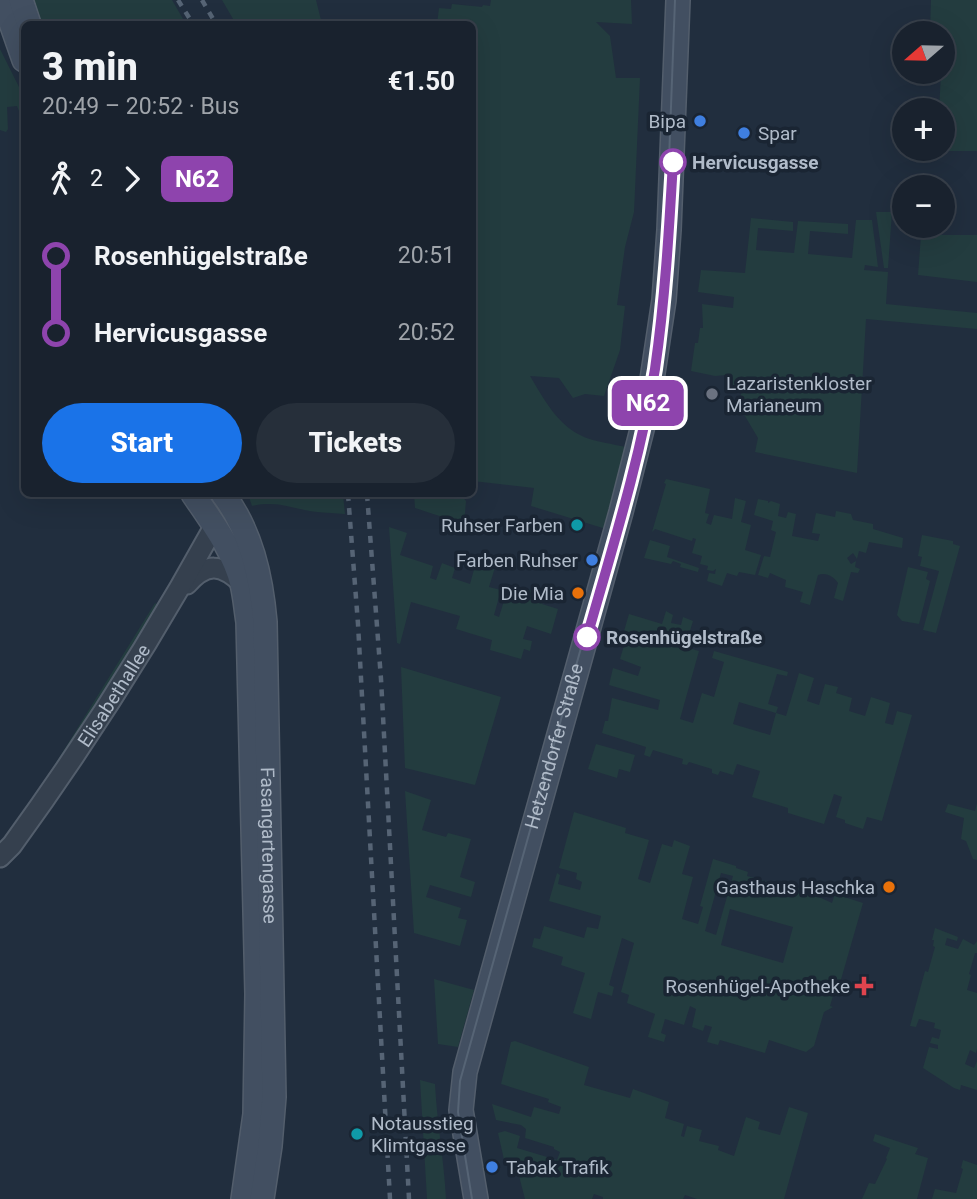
<!DOCTYPE html>
<html lang="en">
<head>
<meta charset="utf-8">
<style>
  :root { --surface:#19222e; --page:#262f3a; --text:#f1f3f6; --muted:#9fa4aa; --line:#373f4a; --accent:#1a73e8 }
  body { margin:0; font-family:Roboto,sans-serif; background:var(--page); color:var(--text); height:100vh; display:flex; flex-direction:column; font-size:26px; white-space:nowrap }
  * { box-sizing:border-box; margin:0 }
  p { font-size:23px; color:var(--muted) }
  .icon { flex:none; width:38px; height:38px; fill:none; stroke:currentColor; stroke-width:2; stroke-linecap:round; stroke-linejoin:round }
  .map { position:relative; flex:1; overflow:hidden }
  .side { position:absolute; left:21px; top:21px; width:455px; height:476px; display:flex; flex-direction:column; background:var(--surface); border-radius:10px; box-shadow:0 7px 28px #0002,0 0 0 2px var(--line) }
  .side>* { flex:none }
  .badge { padding:0 14px; border-radius:10px; font-size:24px; line-height:46px }
  .needle { width:46px; rotate:250deg }
  .tools { position:absolute; left:892px; top:21px; display:grid; gap:14px }
  .tools a { display:grid; place-items:center; width:63px; height:63px; border-radius:50%; background:var(--surface); box-shadow:0 7px 28px #0002,0 0 0 2px var(--line); font-size:35px }
  .map>.badge { position:absolute; translate:-50% -50%; box-shadow:0 0 0 4px #fff }
  .legs { display:flex; align-items:center; gap:10px; height:77px; padding:0 21px; font-size:23px }
  .legs p { margin-inline-start:auto }
  .headline { display:flex; align-items:center; justify-content:space-between; height:119px; padding:0 21px }
  h1 { font-size:38px; font-weight:800; line-height:52px }
  .button { display:flex; gap:14px; margin-top:auto; padding:14px 21px }
  .button a { flex:1; height:80px; border-radius:42px; background:var(--accent); color:#fff; font-size:28px; font-weight:800; line-height:80px; text-align:center }
  .button a+a { background:var(--page); color:var(--text) }
  ul { padding:0 21px; list-style:none }
  li { display:flex; align-items:center; gap:24px; height:77px; font-size:26px }
  li i { display:grid; place-items:center; width:10px; height:100%; margin:0 9px; background:currentColor }
  li i::after { content:''; width:18px; height:18px; margin:-9px; border:5px solid; border-radius:50%; background:var(--surface) }
  li p { margin-inline-start:auto }
  li:first-child i { background:linear-gradient(#0000 50%,currentColor 0) }
  li:last-child i { background:linear-gradient(currentColor 50%,#0000 0) }
  .map>svg:first-child { display:block }
  .green { fill:#233c3f; fill-rule:evenodd }
  .lines { fill:none; stroke-linecap:round; stroke-linejoin:round }
  .tertiary-casing { stroke:#535e6c; stroke-width:23 }
  .secondary-casing { stroke:#535e6c; stroke-width:26 }
  .tertiary { stroke:#35404e; stroke-width:19 }
  .secondary { stroke:#424f61; stroke-width:23 }
  .tram { stroke:#566475; stroke-width:2 }
  .rail { stroke:#566475; stroke-width:4.5; stroke-dasharray:7 7; stroke-linecap:butt }
  .line-1-casing { stroke:#fff; stroke-width:16 }
  .line-1 { stroke:#8e44ad; stroke-width:10 }
  .shop-dot { fill:#3f7fe0; stroke:#1a2533; stroke-width:2.5 }
  .stop-1-dot { fill:#fff; stroke:#8e44ad; stroke-width:3.5 }
  .worship-dot { fill:#6b7280; stroke:#1a2533; stroke-width:2.5 }
  .culture-dot { fill:#0f9aa8; stroke:#1a2533; stroke-width:2.5 }
  .food-dot { fill:#e8710a; stroke:#1a2533; stroke-width:2.5 }
  .health-dot { fill:#e0444e; stroke:#1a2533; stroke-width:2.5 }
  .labels { text-anchor:middle; dominant-baseline:central; stroke-width:7; stroke-linejoin:round; paint-order:stroke }
  .poi-label { font-size:19px; fill:#b0bbc9; stroke:#1a2533; text-anchor:end }
  .stop-label { font-size:19px; font-weight:bold; fill:#b0bbc9; stroke:#1a2533; text-anchor:start }
  .street-label { font-size:19px; fill:#b0bbc9; stroke:#1a2533 }
</style>
</head>
<body>
<div class="map">
<svg width="977" height="1199" viewBox="0 0 977 1199">
  <rect width="100%" height="100%" fill="#212e3e"/>
  <!-- green -->
  <path class="green" d="M31,0H172L186,24H40Z
    M222,0H316L322,24H236Z
    M491,0H631L632,24L596,22L610,36L616,78H640L634,212L625,247L617,305L625,306L620,350L604,396L585,394L573,398L559,378L530,376C544,399 557,425 584,437C596,442 613,444 626,447L606,529L531,506L534,488L473,481L472,24H437L439,8L451,9L452,4L482,7L483,5L490,6Z
    M931,0H977V151H937V149H943V110H939L941,74H929V72H943V33H930Z
    M0,49L24,97V124L17,106L7,107L8,129L6,132L0,130Z
    M876,212H892L888,268H884Z
    M751,218L793,222V231L758,228L756,250L794,253L798,221L848,224V234L810,231L808,254L852,258L856,220H872L878,267L865,265L864,270L888,272L886,304L977,313V329L866,319L857,473L755,452L758,438L739,406L742,387L724,383L726,375L715,376L691,371L695,343H698L700,328H703L702,304L733,308L734,297L698,292L701,270L745,273Z
    M921,235H977V282L918,275Z
    M666,479L710,489L705,513L709,514L706,523L711,525L714,515L732,519L735,498L746,501L741,522L751,525L745,550L761,555L755,575L739,572L737,576L727,573L722,586L707,581L709,573L715,574L716,569L713,571L707,570L708,566L700,564L702,556L692,553L696,539L693,538L692,541L655,529L652,532L666,484L664,483Z
    M248,494H343L345,514C335,513 327,513 317,512C291,509 279,500 252,506Z
    M414,494H460L466,501L464,524L415,508Z
    M758,499L768,501V503L771,501L780,504L778,516L786,518L788,512L796,514L792,536L818,541L820,534L812,533L816,513L835,517L836,511L851,514L853,520L873,524V529L903,538L902,548L869,542L866,553L859,551L857,559L853,553L847,558L851,564L856,561L855,567L860,569L858,573L851,572L843,601L834,598L838,583C833,576 826,572 818,575L810,605L800,602L803,592L785,587L786,580L770,573L768,578L758,575L764,556L770,557L776,532L771,530L773,521L754,515Z
    M389,527L407,533L400,555L433,566L430,578L436,580L442,563L455,568L452,578L470,584L478,555L497,561L489,587L501,590L494,615L499,617L508,588L525,593L527,589L545,594L542,604L558,609L551,634L527,626L523,639L532,641L530,651L524,649L521,659L490,650L492,640L456,629L460,616L411,602L400,644L397,643Z
    M922,535L953,541V544L960,546L936,633L923,630L939,571L920,566L922,557L918,556Z
    M650,540L670,546L667,557L699,568L698,572L680,567L681,564L673,561L671,564L644,558Z
    M908,567L928,572L926,579L930,581L919,624L902,621L897,615Z
    M155,603L160,606L33,809L28,808Z
    M666,611L673,615L671,623L681,625L683,617L693,621L685,647L699,651L680,719L693,723L702,693L714,697L724,662L712,658L714,651L788,672L787,676L777,674L768,704L778,707L776,713L786,716L799,673L814,678L807,701L819,705L825,684L838,687L836,693L852,698L849,711L865,716L871,697L890,703L885,723L893,725L897,711L912,715L882,821L867,817L863,829L845,823V820L836,817L842,797L834,794L824,824L788,813V808L752,797L760,771L737,764L733,775L720,771L718,775L712,773V769L689,762L687,765L682,764L683,759L653,750L650,757L644,755L646,747L602,733L605,721H608L612,698L658,710L660,700L609,685L613,668L638,676L641,667L620,659L628,632L624,631L629,614L662,624ZM739,702L776,713L770,735L733,724Z
    M401,667L501,697L475,785L405,768Z
    M596,744L635,755L630,772L619,769L617,778L588,769Z
    M405,791L431,800L422,830L446,837L448,833L471,839L460,877L475,882L471,897L430,885L426,897L461,908L458,918L467,920L460,946L414,933Z
    M977,803V860L973,859L966,841L961,839L964,818L945,812L948,804L975,811Z
    M574,812L626,828L625,833L649,840L638,879L650,883L662,844L672,847L674,840L690,846L682,874L693,877L682,919L698,924L703,907L700,906L713,859L736,866V868L748,872L747,876L796,890L797,887L832,903L835,894L863,903L840,983L837,982L830,1006L833,1007L824,1012L814,1046L806,1052L769,1040L765,1053L720,1040L718,1045L707,1042L712,1027L705,1025L703,1031L692,1027L696,1009L690,1006L684,1025L665,1019L661,1033L666,1035L664,1042L648,1037L655,1014L627,1003L629,995L621,992L634,943L622,938L609,985L614,987L612,996L598,992L591,1019L573,1013L585,973L561,965L563,957L532,947L534,938L540,939L544,926L584,938L587,927L598,929L601,916L549,901L557,873L560,875L558,884L580,890L582,882L576,879L577,873L559,868ZM721,873L733,876L716,935L705,931ZM730,909L793,927L783,963L721,945Z
    M935,928L958,937L957,941L947,938L945,945L958,949L963,939L974,945L977,941V953H975L969,974L971,975L967,990L977,993V1049L976,1053L970,1050L965,1064L974,1068L977,1061V1090L961,1085L960,1090L954,1088L923,1068L929,1047L938,1049V1045L930,1043L932,1037L939,1039L941,1030L934,1028L935,1023L919,1019L916,1027L910,1026L925,971L928,972L935,947L933,946L934,940H932Z
    M434,979L474,990L458,1047L438,1044Z
    M515,1041L589,1067L584,1085L630,1098L633,1089L669,1102L665,1118L684,1124L681,1136L684,1137L687,1126L702,1130L699,1141L719,1146L718,1150L734,1156L746,1117L760,1122L758,1129L780,1135L789,1107L808,1113L784,1199H697L685,1195L683,1199H603V1197L594,1194L592,1199H525L518,1172H516L513,1162L505,1164L498,1133L505,1131L520,1136L517,1148L557,1160L560,1152L554,1149V1147L525,1138L526,1129L521,1125L496,1120L492,1104L531,1117L534,1107L559,1114L561,1107L548,1102L549,1099L501,1084L511,1042Z
    M420,1080L435,1084C437,1123 444,1160 446,1199H427Z
    M875,1134L918,1148L915,1154L928,1158L917,1199H862L869,1183L875,1184L887,1159L886,1158L890,1148L873,1141Z
    M963,1160L977,1165V1199H932L935,1189L956,1193L963,1169L961,1168Z"/>
  <g class="lines">
    <defs>
      <g id="tertiary">
        <path d="M187,584C207,562 221,564 242,583"/>
        <path id="s1" d="M0,857L12,845C86,743 154,636 215,525"/>
      </g>
      <g id="secondary">
        <path d="M3,0L24,60"/>
        <path d="M21,0L29,24"/>
        <path d="M193,494C212,522 234,551 242,584C245,596 246,610 248,622L257,994L255,1114L243,1199"/>
        <path id="s2" d="M223,494C251,531 261,576 265,622L274,1097L270,1146L262,1199"/>
        <path d="M476,1199L461,1110L465,1072L621,512L648,406L664,300L669,230L678,0"/>
      </g>
    </defs>
    <!-- tertiary casing -->
    <use href="#tertiary" class="tertiary-casing"/>
    <!-- secondary casing -->
    <use href="#secondary" class="secondary-casing"/>
    <!-- tertiary -->
    <use href="#tertiary" class="tertiary"/>
    <!-- secondary -->
    <use href="#secondary" class="secondary"/>
    <!-- tram -->
    <path class="tram" id="s3" d="M472,1199L458,1112L460,1081L624,494L645,403L659,311L667,213L675,0"/>
    <!-- rail -->
    <path class="rail" d="M178,0L193,24
      M202,0L216,24
      M348,494L358,624L390,1199
      M367,494L381,679L409,1199"/>
  </g>
  <g class="lines">
    <defs>
      <path id="line-1" d="M587,637C612,549 640,460 655,369C665,300 669,231 673,162"/>
    </defs>
    <!-- line-1 casing -->
    <use href="#line-1" class="line-1-casing"/>
    <!-- line-1 -->
    <use href="#line-1" class="line-1"/>
  </g>
  <!-- markers -->
  <g class="shop-dot">
    <circle cx="700" cy="121" r="7"/>
    <circle cx="744" cy="133" r="7"/>
    <circle cx="592" cy="560" r="7"/>
    <circle cx="492" cy="1167" r="7"/>
  </g>
  <g class="stop-1-dot">
    <circle cx="673" cy="162" r="12"/>
    <circle cx="587" cy="637" r="12"/>
  </g>
  <circle class="worship-dot" cx="712" cy="394" r="7"/>
  <g class="culture-dot">
    <circle cx="577" cy="525" r="7"/>
    <circle cx="357" cy="1134" r="7"/>
  </g>
  <g class="food-dot">
    <circle cx="578" cy="593" r="7"/>
    <circle cx="889" cy="887" r="7"/>
  </g>
  <path class="health-dot" d="M860.5 975.5h7v7h7v7h-7v7h-7v-7h-7v-7h7z"/>
  <g class="labels">
    <!-- poi labels -->
    <g class="poi-label">
      <text x="686" y="121">Bipa</text>
      <text x="758" y="133" text-anchor="start">Spar</text>
      <text x="726" y="383" text-anchor="start">Lazaristenkloster<tspan x="726" dy="22">Marianeum</tspan></text>
      <text x="563" y="525">Ruhser Farben</text>
      <text x="578" y="560">Farben Ruhser</text>
      <text x="564" y="593">Die Mia</text>
      <text x="875" y="887">Gasthaus Haschka</text>
      <text x="850" y="986">Rosenhügel-Apotheke</text>
      <text x="371" y="1123" text-anchor="start">Notausstieg<tspan x="371" dy="22">Klimtgasse</tspan></text>
      <text x="506" y="1167" text-anchor="start">Tabak Trafik</text>
    </g>
    <!-- stop labels -->
    <g class="stop-label">
      <text x="692" y="162">Hervicusgasse</text>
      <text x="606" y="637">Rosenhügelstraße</text>
    </g>
    <!-- street labels -->
    <g class="street-label">
      <text stroke="none"><textPath href="#s1" startOffset="198">Elisabethallee</textPath></text>
      <text stroke="none"><textPath href="#s3" startOffset="467">Hetzendorfer Straße</textPath></text>
      <text stroke="none"><textPath href="#s2" startOffset="360">Fasangartengasse</textPath></text>
    </g>
  </g>
</svg>
<div class="tools">
<a><svg class="needle" viewBox="-14 -14 28 28"><path d="M0-13l5 13h-10z" fill="#e53935"/><path d="M0 13l5-13h-10z" fill="#9fa4aa"/></svg></a>
<a>+</a>
<a>−</a>
</div>
<b class="badge" style="left:648px;top:403px;background:#8e44ad;color:#fff">N62</b>
<section class="side">
<div class="headline"><div><h1>3 min</h1><p>20:49 – 20:52 · Bus</p></div><b>€1.50</b></div>
<div class="legs"><svg class="icon" aria-label="walk" viewBox="0 0 24 24"><circle cx="13" cy="4" r="2"/><path d="M13 8l-2 6 4 7M11 14l-3 7M7 12l3-4h3l4 4"/></svg>2<svg class="icon" aria-label="forward" viewBox="0 0 24 24"><path d="M9 5l7 7-7 7"/></svg><b class="badge" style="background:#8e44ad;color:#fff">N62</b></div>
<ul>
<li><i style="color:#8e44ad"></i><b>Rosenhügelstraße</b><p>20:51</p></li>
<li><i style="color:#8e44ad"></i><b>Hervicusgasse</b><p>20:52</p></li>
</ul>
<div class="button"><a>Start</a><a>Tickets</a></div>
</section>
</div>
</body>
</html>
